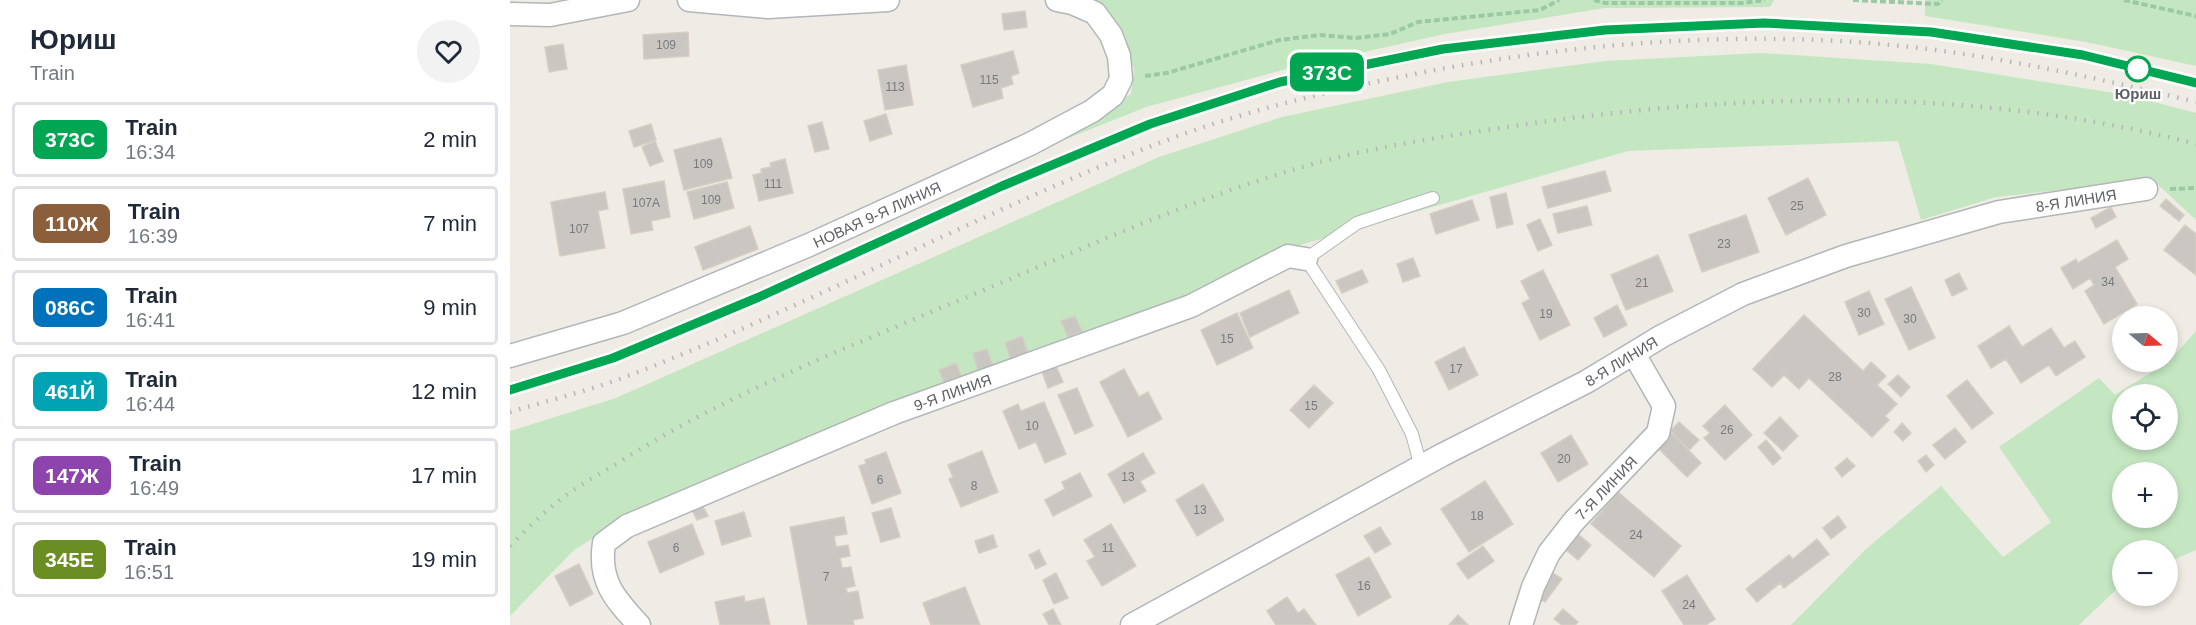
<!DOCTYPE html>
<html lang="en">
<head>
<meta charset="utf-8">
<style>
  :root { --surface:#fff; --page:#f2f2f3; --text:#1f2937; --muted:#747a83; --line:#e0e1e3 }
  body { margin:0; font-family:Helvetica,sans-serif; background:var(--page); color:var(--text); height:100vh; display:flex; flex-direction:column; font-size:22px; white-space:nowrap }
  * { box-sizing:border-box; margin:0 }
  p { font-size:20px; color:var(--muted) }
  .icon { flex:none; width:33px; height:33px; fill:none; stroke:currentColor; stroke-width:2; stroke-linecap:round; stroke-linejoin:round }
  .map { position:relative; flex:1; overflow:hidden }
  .sheet { display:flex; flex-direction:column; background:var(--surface); width:510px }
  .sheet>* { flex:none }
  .badge { padding:0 12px; border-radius:9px; font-size:21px; line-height:39px }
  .needle { width:39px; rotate:109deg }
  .controls { position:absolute; left:1602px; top:306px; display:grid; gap:12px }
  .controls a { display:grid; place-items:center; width:66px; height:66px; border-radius:50%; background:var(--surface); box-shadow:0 3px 9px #0003; font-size:30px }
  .map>.badge { position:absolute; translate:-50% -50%; box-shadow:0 0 0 3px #fff }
  .round { display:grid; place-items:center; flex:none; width:63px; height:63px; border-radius:32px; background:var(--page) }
  .summary { display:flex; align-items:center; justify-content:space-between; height:102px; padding:0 30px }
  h1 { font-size:28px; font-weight:800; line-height:45px }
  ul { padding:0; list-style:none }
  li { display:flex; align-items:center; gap:18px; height:75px; margin:0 12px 9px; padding:0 18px; border:3px solid var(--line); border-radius:6px }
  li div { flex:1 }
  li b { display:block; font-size:22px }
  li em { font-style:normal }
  li .badge { min-width:66px; font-weight:700; text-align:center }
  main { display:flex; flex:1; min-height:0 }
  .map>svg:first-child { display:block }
  .green { fill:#c4e7c1; fill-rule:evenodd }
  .building { fill:#cac7c2; stroke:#d4cec3; stroke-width:1.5 }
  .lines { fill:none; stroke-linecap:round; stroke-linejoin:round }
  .lane-casing { stroke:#b2b6ba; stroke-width:14 }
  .street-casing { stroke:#b2b6ba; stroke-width:25 }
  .path { stroke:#9ac9a4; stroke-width:4; stroke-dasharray:6 3; stroke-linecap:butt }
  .lane { stroke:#fff; stroke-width:12 }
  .street { stroke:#fff; stroke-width:22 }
  .rail { stroke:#b4b5b6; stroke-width:4.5; stroke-dasharray:1.5 8; stroke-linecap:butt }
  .line-casing { stroke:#fff; stroke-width:14 }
  .line { stroke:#00a651; stroke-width:9 }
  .stop-dot { fill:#fff; stroke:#00a651; stroke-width:3 }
  .labels { text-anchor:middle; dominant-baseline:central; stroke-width:4.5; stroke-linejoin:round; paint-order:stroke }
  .number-label { font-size:12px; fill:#787a7d }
  .stop-label { font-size:15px; font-weight:bold; fill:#5d6166; stroke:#fff }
  .street-label { font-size:15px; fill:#5d6166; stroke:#fff }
</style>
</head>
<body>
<main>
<section class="sheet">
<div class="summary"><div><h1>Юриш</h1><p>Train</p></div><a class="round"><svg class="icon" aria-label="heart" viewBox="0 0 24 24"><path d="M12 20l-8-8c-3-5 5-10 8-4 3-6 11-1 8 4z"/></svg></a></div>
<ul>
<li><span class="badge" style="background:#00a651;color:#fff">373C</span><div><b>Train</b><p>16:34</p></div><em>2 min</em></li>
<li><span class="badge" style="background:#8b5e3c;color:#fff">110Ж</span><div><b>Train</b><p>16:39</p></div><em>7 min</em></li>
<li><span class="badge" style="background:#0072bc;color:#fff">086С</span><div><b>Train</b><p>16:41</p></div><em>9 min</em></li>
<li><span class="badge" style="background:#00a3b4;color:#fff">461Й</span><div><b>Train</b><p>16:44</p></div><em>12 min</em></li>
<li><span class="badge" style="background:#8e44ad;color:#fff">147Ж</span><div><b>Train</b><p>16:49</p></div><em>17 min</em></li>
<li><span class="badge" style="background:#6b8e23;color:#fff">345Е</span><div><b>Train</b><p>16:51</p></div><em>19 min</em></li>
</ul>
</section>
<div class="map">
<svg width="1686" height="625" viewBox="0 0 1686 625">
  <rect width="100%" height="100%" fill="#efece5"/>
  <!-- green -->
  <path class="green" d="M574,0H1264L1260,7L1095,8L935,34L773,70L636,107L529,150L621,94L624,68Z
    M1415,0H1686V66L1576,42L1415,16Z
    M1251,53L1421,64L1618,95L1686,113V220L1643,180L1486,197L1411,220L1388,141L1118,151L790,245L669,303L93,532L64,550L0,616V431L106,398L649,157L772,117L938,82L1095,61Z
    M1686,331V550L1658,562V550H1612V584L1569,625H1281L1356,549L1431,486L1493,557L1541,522L1489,447L1589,378L1605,395L1658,362ZM1612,394H1658V440H1612ZM1658,472V518H1612V472Z"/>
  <!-- building -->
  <path class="building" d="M515,11L517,27L494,30L492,14Z
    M178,32L179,56L134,59L133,35Z
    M53,44L57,69L39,72L35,47Z
    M503,51L509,73L501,76L503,84L491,88L493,98L463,107L451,65Z
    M396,65L403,105L375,110L368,70Z
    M376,114L382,134L360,141L354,121Z
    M312,122L319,149L305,152L298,126Z
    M141,124L146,140L124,147L119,131Z
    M211,138L222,178L174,190L164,150Z
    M145,141L153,161L140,166L132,147Z
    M275,159L283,193L249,201L243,175L252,173L251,169L261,167L260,163Z
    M1095,171L1101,191L1038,208L1032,187Z
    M1298,178L1316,215L1276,235L1258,198Z
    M154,181L160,217L141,221L143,230L121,234L113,189Z
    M217,182L224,208L184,219L177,192Z
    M95,192L98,209L88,211L95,248L50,256L41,202Z
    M996,193L1003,224L987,228L980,197Z
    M1656,199L1674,215L1669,221L1650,206Z
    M962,200L969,220L926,234L920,214Z
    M1077,206L1082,225L1048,233L1043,214Z
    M1601,207L1606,217L1586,228L1581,218Z
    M1236,215L1249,252L1192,272L1179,235Z
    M1030,219L1042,245L1028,251L1017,225Z
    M1675,225L1686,234V275L1654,250Z
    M240,226L248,249L193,270L185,247Z
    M1607,240L1618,259L1605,267L1627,304L1594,324L1575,291L1584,285L1580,278L1563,289L1551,268L1566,259L1568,263Z
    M1148,255L1163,291L1116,310L1101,275Z
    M903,258L910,276L893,282L887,264Z
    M852,270L858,282L832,293L826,281Z
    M1033,270L1060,325L1030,340L1012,303L1020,299L1011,281Z
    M1449,273L1457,289L1442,296L1435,280Z
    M1401,287L1425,338L1399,350L1375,299Z
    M779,290L789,313L740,337L730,313Z
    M1359,291L1374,324L1349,335L1335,302Z
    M1107,305L1117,325L1094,337L1084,318Z
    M727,313L743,348L707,365L691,330Z
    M1294,315L1353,371L1361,362L1376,376L1367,385L1387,404L1375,416L1379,420L1362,437L1299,378L1289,389L1274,375L1262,387L1243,369Z
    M565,316L572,331L558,337L551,321Z
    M1499,326L1512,347L1541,328L1554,348L1565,341L1575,357L1546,376L1539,365L1511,383L1496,359L1481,368L1468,346Z
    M512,336L518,353L501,360L495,343Z
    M954,347L968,375L939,390L925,362Z
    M477,349L483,366L468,371L463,353Z
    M446,363L451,376L434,383L429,370Z
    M546,366L553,382L538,388L532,372Z
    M614,369L629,397L638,392L652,419L618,437L590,382Z
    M1388,375L1400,387L1391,397L1378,384Z
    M1457,380L1483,413L1462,429L1437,396Z
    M804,385L823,403L799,428L780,410Z
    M567,388L583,426L565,434L548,395Z
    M534,402L556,454L535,463L526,442L509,449L493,411L508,404L511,411Z
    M1215,405L1242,435L1215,460L1194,438L1200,433L1193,426Z
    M1270,417L1288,436L1273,451L1254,433Z
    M1169,422L1189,440L1179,450L1160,431Z
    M1392,423L1401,433L1393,441L1384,432Z
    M1445,428L1456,442L1435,459L1423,445Z
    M1160,431L1191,463L1177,477L1146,446Z
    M1061,435L1078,464L1048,482L1031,453Z
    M1256,440L1271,458L1263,465L1248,447Z
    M472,451L488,492L451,507L439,479L443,477L438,465Z
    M376,452L391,493L362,504L349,466L356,464L355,460Z
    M633,453L645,473L630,481L636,491L614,503L598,474Z
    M1416,455L1424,465L1416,472L1408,461Z
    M1337,458L1345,466L1332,477L1325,468Z
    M570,473L582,496L543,516L535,500L555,489L552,482Z
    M975,481L1003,524L959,552L931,509Z
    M693,484L714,520L687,536L666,500Z
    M1108,492L1171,546L1144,577L1081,524Z
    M190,501L198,516L187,520L180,506Z
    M381,508L390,537L371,542L362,513Z
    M234,512L241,536L212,545L205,521Z
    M1328,516L1336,527L1321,539L1313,528Z
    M334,517L337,534L324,536L326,547L338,545L340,556L330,558L332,568L341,567L345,586L336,588L337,593L348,591L353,618L343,620L344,625H298L280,527Z
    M182,524L194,554L150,573L138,542Z
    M601,524L626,566L592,586L577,561L585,557L574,540Z
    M870,527L881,544L865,553L854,536Z
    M1068,534L1081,545L1068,560L1055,549Z
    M483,535L487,547L469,553L465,541Z
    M1307,539L1319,554L1274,588L1270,583L1247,602L1236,589L1279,555L1283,559Z
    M973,546L984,561L958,579L947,564Z
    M529,550L536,564L526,569L519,555Z
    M859,557L881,597L848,616L826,575Z
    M69,564L83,594L60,606L45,576Z
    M546,573L558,598L544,604L533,580Z
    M1043,573L1052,579L1035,602L1026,596Z
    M1177,575L1205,619L1196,625H1174L1152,591Z
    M455,587L470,625H421L413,603Z
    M234,596L235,602L254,598L260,625H210L205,602Z
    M777,597L788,613L794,609L806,625H766L757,611Z
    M543,609L551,625H539L533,614Z
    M1053,609L1068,622L1065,625H1052L1044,619Z
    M948,615L958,625H939Z"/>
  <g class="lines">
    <defs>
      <path id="lane" d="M911,467L902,434L869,370L796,259L847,223L923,198"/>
      <g id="street">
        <path d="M179,0L258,7L378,0"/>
        <path d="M0,14L40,15L118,0"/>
        <path id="s1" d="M0,356L113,323L299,245L520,144L582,111L603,95L611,79L609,56L601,35L585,13L562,3L547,0"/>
        <path id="s2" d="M129,625C105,599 88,581 94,543L117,526L384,413L681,306L778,256L796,259"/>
        <path id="s3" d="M622,625L932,455L1076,382L1152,336L1233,294L1336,256L1489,212L1636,189"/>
        <path id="s4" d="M1011,625L1023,587L1039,553L1064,521L1148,433L1154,406L1124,354"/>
      </g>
    </defs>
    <!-- lane casing -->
    <use href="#lane" class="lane-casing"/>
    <!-- street casing -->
    <use href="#street" class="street-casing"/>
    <!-- path -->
    <path class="path" d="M1084,0L1095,3H1233L1255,0
      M1343,0L1428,4L1432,0
      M1614,0L1686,16
      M635,76L657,73L769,40L810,35L846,38L880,34L908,22L1030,10L1049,0
      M1660,189L1686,188"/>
    <!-- lane -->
    <use href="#lane" class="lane"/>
    <!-- street -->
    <use href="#street" class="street"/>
    <!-- rail -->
    <path class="rail" d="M0,390L103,359L249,297L492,186L640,124L770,82L933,49L1095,30L1254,23L1421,32L1573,55L1686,83
      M0,412C36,401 74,392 110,379C292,310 463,215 644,145C710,119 779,101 847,86C1035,44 1235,25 1426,50C1514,62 1600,81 1686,102
      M0,546C15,531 30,516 46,503C64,488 86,476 106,464C205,401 314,357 421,312C548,260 674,200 806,163C873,145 949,134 1018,124C1238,92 1469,87 1686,144"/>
  </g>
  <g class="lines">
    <defs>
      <path id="line" d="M0,390L103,358L249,297L492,186L640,124L770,82L933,49L1095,30L1254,23L1421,32L1573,55L1686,83"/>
    </defs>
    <!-- line casing -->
    <use href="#line" class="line-casing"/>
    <!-- line -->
    <use href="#line" class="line"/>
  </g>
  <!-- markers -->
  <circle class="stop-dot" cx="1628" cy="69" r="12"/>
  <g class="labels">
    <!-- number labels -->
    <g class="number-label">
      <text x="156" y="45">109</text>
      <text x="479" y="80">115</text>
      <text x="385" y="87">113</text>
      <text x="193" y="164">109</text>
      <text x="263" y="184">111</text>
      <text x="201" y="200">109</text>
      <text x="136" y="203">107А</text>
      <text x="1287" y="206">25</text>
      <text x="69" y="229">107</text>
      <text x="1214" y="244">23</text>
      <text x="1598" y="282">34</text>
      <text x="1132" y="283">21</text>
      <text x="1354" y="313">30</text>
      <text x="1036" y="314">19</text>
      <text x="1400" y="319">30</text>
      <text x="717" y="339">15</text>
      <text x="946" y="369">17</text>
      <text x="1325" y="377">28</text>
      <text x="801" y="406">15</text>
      <text x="522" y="426">10</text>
      <text x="1217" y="430">26</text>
      <text x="1054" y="459">20</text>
      <text x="618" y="477">13</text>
      <text x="370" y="480">6</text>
      <text x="464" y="486">8</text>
      <text x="690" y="510">13</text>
      <text x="967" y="516">18</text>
      <text x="1126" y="535">24</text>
      <text x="166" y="548">6</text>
      <text x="598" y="548">11</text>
      <text x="316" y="577">7</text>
      <text x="854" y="586">16</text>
      <text x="1179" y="605">24</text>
    </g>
    <!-- stop labels -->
    <g class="stop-label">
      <text x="1628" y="93">Юриш</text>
    </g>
    <!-- street labels -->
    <g class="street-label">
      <text stroke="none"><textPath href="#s3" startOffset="1042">8-Я ЛИНИЯ</textPath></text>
      <text stroke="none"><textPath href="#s1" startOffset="394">НОВАЯ 9-Я ЛИНИЯ</textPath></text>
      <text stroke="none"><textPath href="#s3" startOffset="556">8-Я ЛИНИЯ</textPath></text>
      <text stroke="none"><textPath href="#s2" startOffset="474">9-Я ЛИНИЯ</textPath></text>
      <text stroke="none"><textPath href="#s4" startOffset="164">7-Я ЛИНИЯ</textPath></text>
    </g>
  </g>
</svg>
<div class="controls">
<a><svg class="needle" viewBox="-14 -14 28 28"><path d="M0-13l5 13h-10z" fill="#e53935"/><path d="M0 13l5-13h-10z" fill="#747a83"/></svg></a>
<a><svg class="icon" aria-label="locate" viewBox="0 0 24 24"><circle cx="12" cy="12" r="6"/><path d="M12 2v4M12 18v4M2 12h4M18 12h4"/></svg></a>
<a>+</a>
<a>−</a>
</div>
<b class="badge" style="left:817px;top:72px;background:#00a651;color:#fff">373C</b>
</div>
</main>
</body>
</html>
